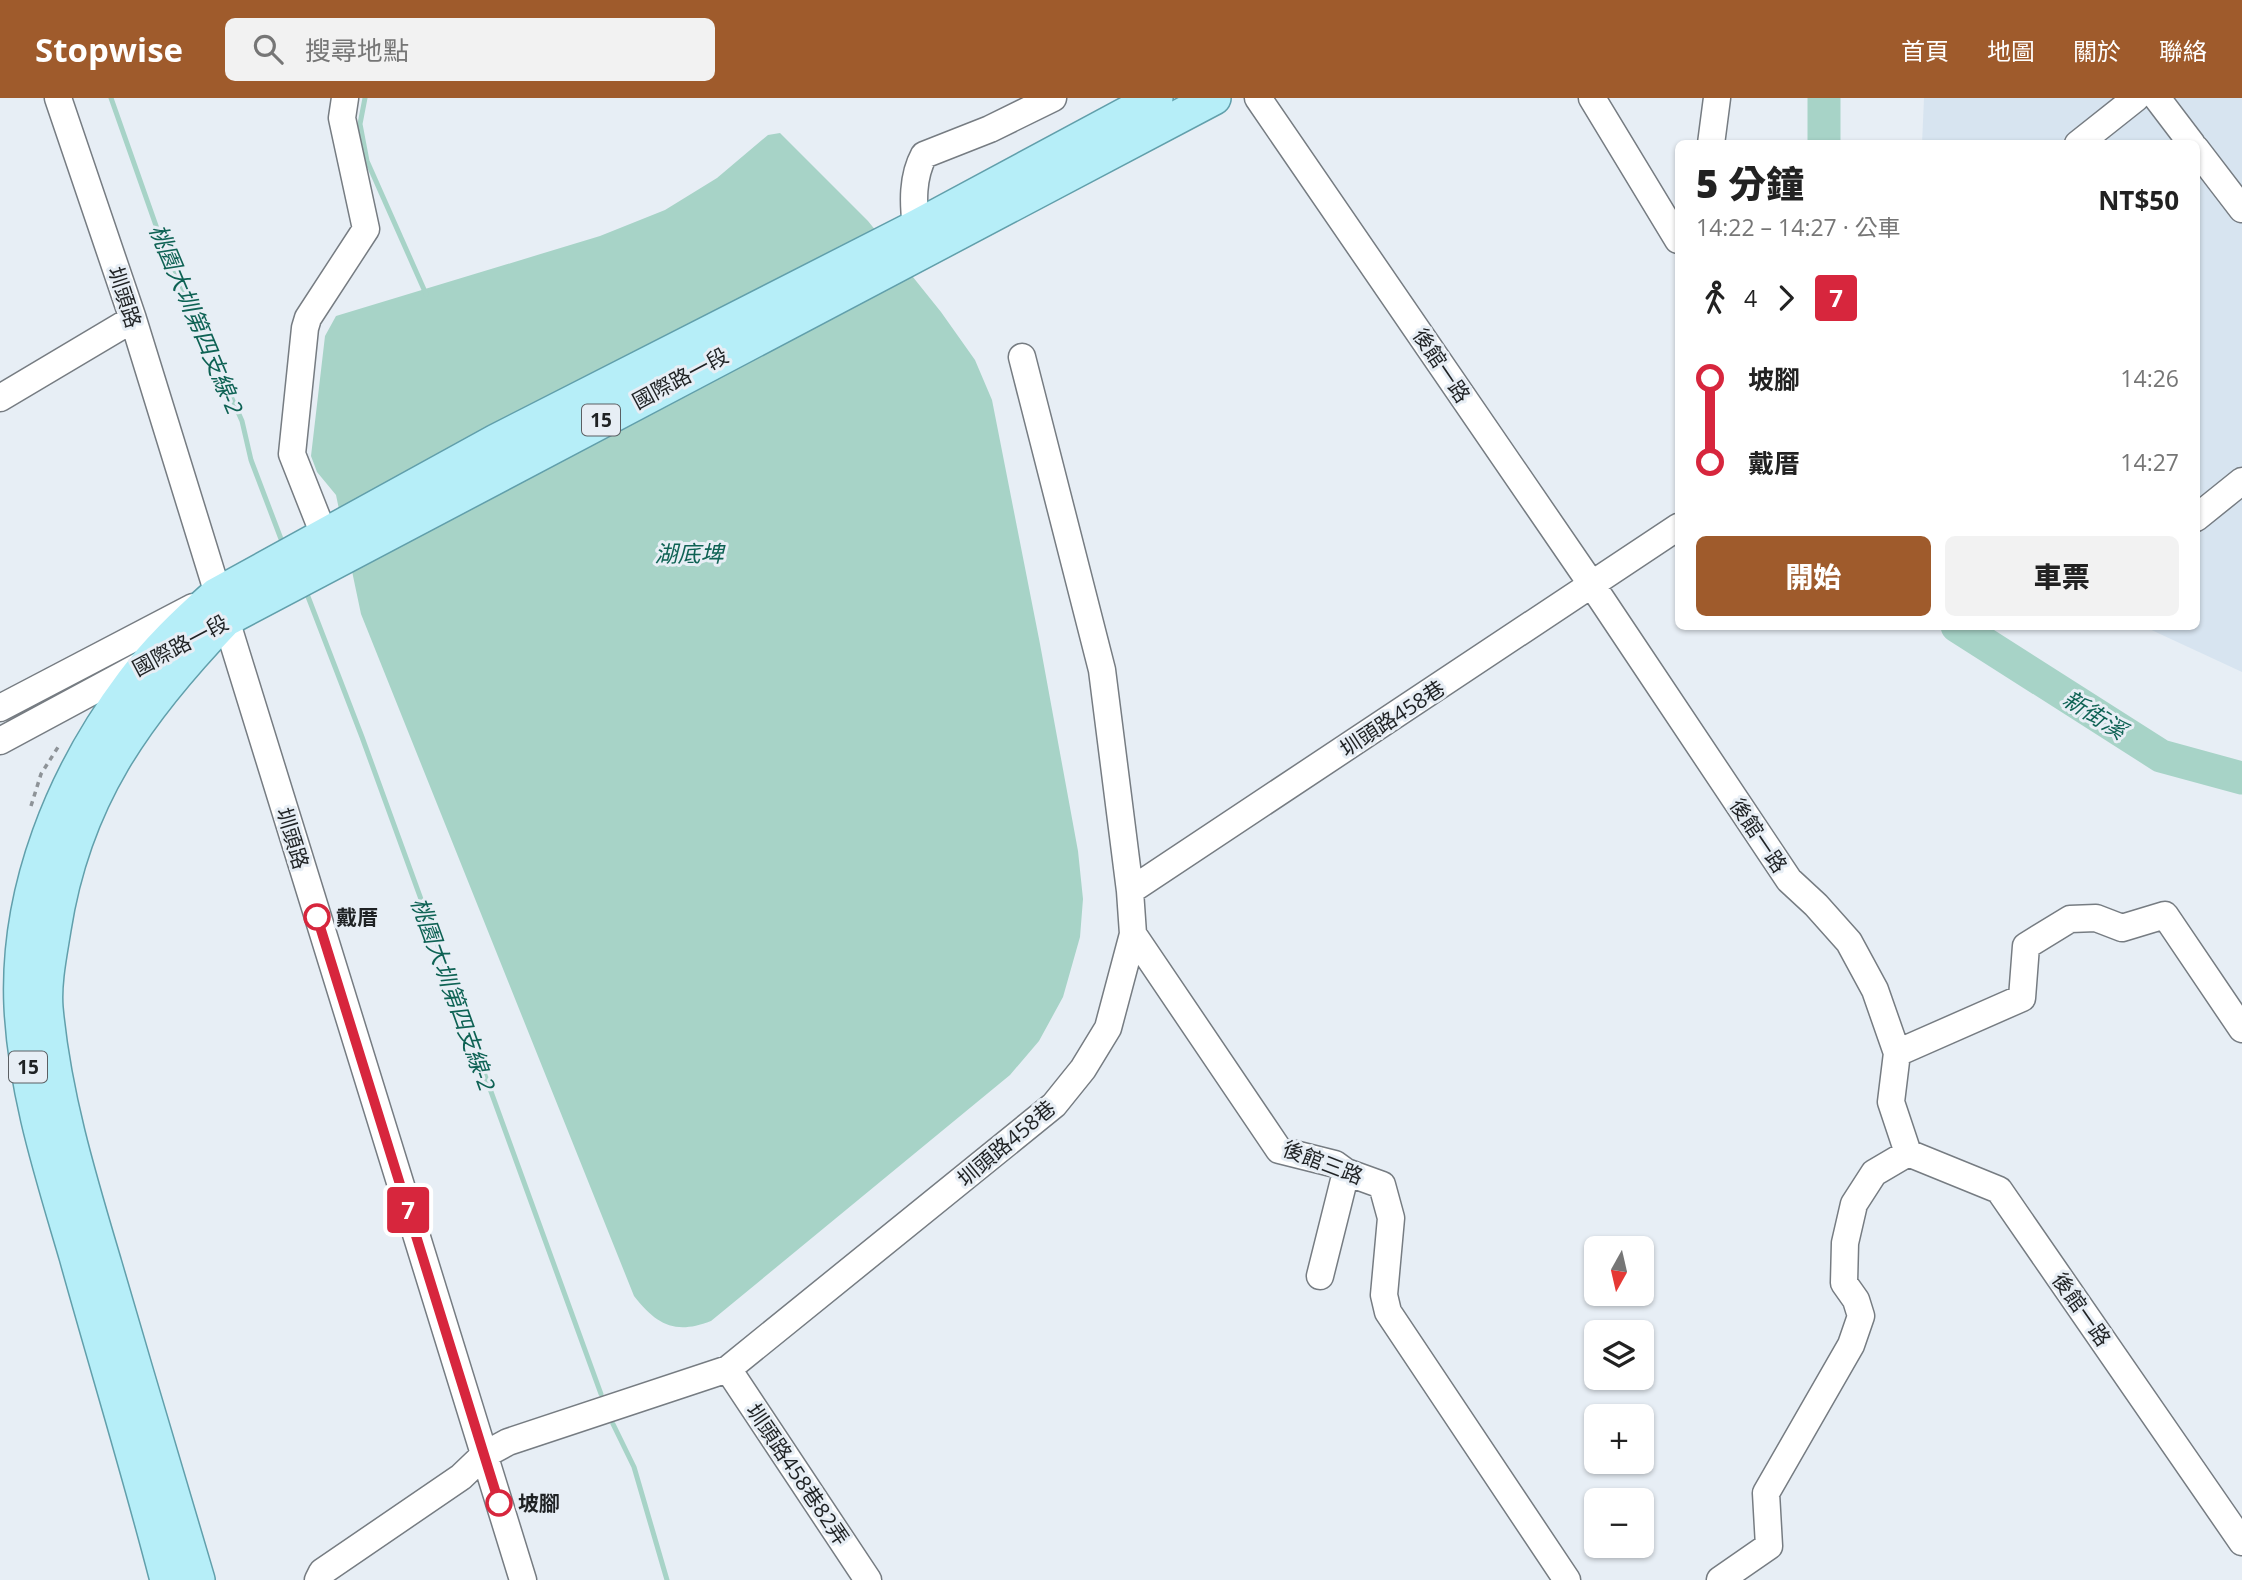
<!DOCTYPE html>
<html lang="zh-TW">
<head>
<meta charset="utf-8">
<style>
  :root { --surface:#fff; --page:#f2f2f2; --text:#222; --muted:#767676; --accent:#9f5b2c }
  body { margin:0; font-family:"Open Sans","Noto Sans TC",sans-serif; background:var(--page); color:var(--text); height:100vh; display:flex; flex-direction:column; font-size:26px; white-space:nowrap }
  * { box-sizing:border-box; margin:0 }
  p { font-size:23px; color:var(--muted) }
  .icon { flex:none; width:38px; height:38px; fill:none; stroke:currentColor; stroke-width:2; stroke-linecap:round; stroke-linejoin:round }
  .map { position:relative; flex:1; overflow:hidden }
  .details { position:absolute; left:1675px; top:42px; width:525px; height:490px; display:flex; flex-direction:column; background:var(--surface); border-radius:10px; box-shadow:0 2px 5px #0004 }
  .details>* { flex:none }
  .badge { padding:0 14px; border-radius:5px; font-size:24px; line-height:46px }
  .needle { width:46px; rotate:188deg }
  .buttons { position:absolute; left:1584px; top:1138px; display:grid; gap:14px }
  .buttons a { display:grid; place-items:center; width:70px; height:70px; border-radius:10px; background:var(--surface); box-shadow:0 2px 5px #0004; font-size:35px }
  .map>.badge { position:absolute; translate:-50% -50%; box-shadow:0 0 0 4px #fff }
  .legs { display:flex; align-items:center; gap:10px; height:77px; padding:0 21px; font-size:23px }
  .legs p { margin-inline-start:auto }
  .headline { display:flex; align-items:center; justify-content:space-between; height:119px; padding:0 21px }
  h1 { font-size:38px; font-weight:800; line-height:52px }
  .primary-button { display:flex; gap:14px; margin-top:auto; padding:14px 21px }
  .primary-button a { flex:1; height:80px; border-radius:10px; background:var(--accent); color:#fff; font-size:28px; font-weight:800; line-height:80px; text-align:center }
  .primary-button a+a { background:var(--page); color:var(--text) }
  ul { padding:0 21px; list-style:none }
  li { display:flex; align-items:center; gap:24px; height:84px; font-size:26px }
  li i { display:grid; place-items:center; width:10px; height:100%; margin:0 9px; background:currentColor }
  li i::after { content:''; width:18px; height:18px; margin:-9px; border:5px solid; border-radius:50%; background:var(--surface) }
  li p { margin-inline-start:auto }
  li:first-child i { background:linear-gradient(#0000 50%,currentColor 0) }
  li:last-child i { background:linear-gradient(currentColor 50%,#0000 0) }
  header { display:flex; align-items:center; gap:42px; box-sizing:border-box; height:98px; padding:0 35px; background:var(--accent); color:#fff }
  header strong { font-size:33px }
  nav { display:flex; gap:38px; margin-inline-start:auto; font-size:24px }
  .search { width:490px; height:63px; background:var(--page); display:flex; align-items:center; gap:18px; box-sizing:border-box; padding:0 24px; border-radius:10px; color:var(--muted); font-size:26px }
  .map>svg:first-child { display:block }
  .built { fill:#d7e4f0 }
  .water { fill:#a7d3c7 }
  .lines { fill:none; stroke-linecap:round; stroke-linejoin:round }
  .stream { stroke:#a7d3c7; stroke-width:5 }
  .river { stroke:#a7d3c7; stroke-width:33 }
  .minor-casing { stroke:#767c82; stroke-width:29 }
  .major-casing { stroke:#619fab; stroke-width:36 }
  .path { stroke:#8e9398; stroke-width:3.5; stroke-dasharray:5 5; stroke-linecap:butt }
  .minor { stroke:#fff; stroke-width:26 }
  .major { stroke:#b6eef8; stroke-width:33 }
  .line-1-casing { stroke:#fff; stroke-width:16 }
  .line-1 { stroke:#d7263d; stroke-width:10 }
  .stop-1-dot { fill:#fff; stroke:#d7263d; stroke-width:3.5 }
  .labels { text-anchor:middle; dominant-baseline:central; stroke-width:6; stroke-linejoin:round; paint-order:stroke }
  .shield { fill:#e7eef5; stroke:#5b5f63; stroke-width:2 }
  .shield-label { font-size:19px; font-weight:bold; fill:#1f2224 }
  .street-label { font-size:21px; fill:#1f2224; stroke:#e7eef5 }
  .stop-label { font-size:21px; font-weight:bold; fill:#1f2224; stroke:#e7eef5; text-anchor:start }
  .water-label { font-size:23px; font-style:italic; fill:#0e6254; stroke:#e7eef5 }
</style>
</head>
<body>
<header>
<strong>Stopwise</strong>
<div class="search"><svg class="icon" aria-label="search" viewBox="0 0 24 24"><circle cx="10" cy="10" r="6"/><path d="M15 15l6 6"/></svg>搜尋地點</div>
<nav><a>首頁</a><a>地圖</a><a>關於</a><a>聯絡</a></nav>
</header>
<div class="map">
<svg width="2242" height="1482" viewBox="0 0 2242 1482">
  <rect width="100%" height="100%" fill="#e7eef5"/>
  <!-- built -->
  <path class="built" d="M1924,0H2242V574L2145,529L2196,528V46H1922Z"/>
  <!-- water -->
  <path class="water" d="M780,35L868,123L941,214L975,262L992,302L1040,546L1078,753L1083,801L1080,839L1063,899L1039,943L1010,977L711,1223C675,1237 657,1227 634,1198L361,516L336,397L317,374L311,358L325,238L336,218L600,138L665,112L717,80L768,37Z"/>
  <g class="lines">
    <!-- stream -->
    <path class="stream" d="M111,0L160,139L242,323L251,362L281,441
      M365,0L360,26L367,63L426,196
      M307,496L362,639L601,1296
      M613,1326L634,1369L667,1482"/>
    <!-- river -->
    <path class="river" d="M1824,0V46
      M1957,528L2161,658L2242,680"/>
    <defs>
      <path id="minor" d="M58,0L133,221L523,1482
        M1258,0L1592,487L1789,782L1816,807L1849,844L1875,892L1897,955L1891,1004L1908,1055L1999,1092L2242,1444
        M1592,0L1678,142
        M2157,0L2192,46
        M1711,46L1717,0
        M2078,46L2136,0
        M2196,51L2242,111
        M916,129C913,105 912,79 924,57L990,31L1053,0
        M1022,259L1102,572L1130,793
        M0,300L133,221
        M2196,420L2242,383
        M324,437L292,356L305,230L308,220L366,131L342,20L345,0
        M0,610L193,509
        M0,643L143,566
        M1133,836L1279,1052L1335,1066L1346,1074L1382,1087L1391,1120L1384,1197L1388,1214L1567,1482
        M1897,955L2022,900L2026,848L2070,821L2096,820L2122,830L2165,817L2242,931
        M1320,1178L1346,1074
        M728,1271L868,1482
        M318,1482L322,1474L461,1379L484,1357L508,1344L728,1271L1054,1007L1083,971L1108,930L1133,836L1130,793L1678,429
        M1720,1482L1769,1448L1766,1395L1851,1247L1861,1218L1856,1202L1844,1185L1845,1145L1854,1106L1874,1075L1908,1055"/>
      <path id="major" d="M167,1482C139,1373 106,1266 76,1158C52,1076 25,994 21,908C16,792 63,677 132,585C156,552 186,524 216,497L496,343L916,129L1156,0
        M198,1482C166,1377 136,1272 105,1167C80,1083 54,998 46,910C44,884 50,856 54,831C74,701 136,615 225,522L1214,0"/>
    </defs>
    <!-- minor casing -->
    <use href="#minor" class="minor-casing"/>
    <!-- major casing -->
    <use href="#major" class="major-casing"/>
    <!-- path -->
    <path class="path" d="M31,708L41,676L60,646"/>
    <!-- minor -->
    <use href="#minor" class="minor"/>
    <!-- major -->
    <use href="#major" class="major"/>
  </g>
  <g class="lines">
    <defs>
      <path id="line-1" d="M317,819L499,1405"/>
    </defs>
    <!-- line-1 casing -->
    <use href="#line-1" class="line-1-casing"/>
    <!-- line-1 -->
    <use href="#line-1" class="line-1"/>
  </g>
  <!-- markers -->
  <g class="stop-1-dot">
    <circle cx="317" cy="819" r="12"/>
    <circle cx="499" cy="1405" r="12"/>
  </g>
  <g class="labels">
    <!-- shield labels -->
    <g class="shield">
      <rect x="582" y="306.5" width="38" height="31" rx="5"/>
      <rect x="9" y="953.5" width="38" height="31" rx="5"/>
    </g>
    <g class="shield-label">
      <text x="601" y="322">15</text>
      <text x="28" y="969">15</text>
    </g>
    <!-- street labels -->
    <g class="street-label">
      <text transform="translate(125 199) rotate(72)">圳頭路</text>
      <text transform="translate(1442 267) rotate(56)">後館一路</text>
      <text transform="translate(680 280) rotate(-28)">國際路一段</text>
      <text transform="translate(180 547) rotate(-28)">國際路一段</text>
      <text transform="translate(1392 620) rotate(-33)">圳頭路458巷</text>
      <text transform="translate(1759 737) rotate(56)">後館一路</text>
      <text transform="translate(293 740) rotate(73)">圳頭路</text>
      <text transform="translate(1006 1045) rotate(-40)">圳頭路458巷</text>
      <text transform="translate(1323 1064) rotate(21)">後館三路</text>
      <text transform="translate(2082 1211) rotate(55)">後館一路</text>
      <text transform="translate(798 1376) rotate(56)">圳頭路458巷82弄</text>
    </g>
    <!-- stop labels -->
    <g class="stop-label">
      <text x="336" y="819">戴厝</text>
      <text x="518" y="1405">坡腳</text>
    </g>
    <!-- water labels -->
    <g class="water-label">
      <text transform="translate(197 221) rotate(67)">桃園大圳第四支線-2</text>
      <text x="689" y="455">湖底埤</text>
      <text transform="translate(2095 616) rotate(32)">新街溪</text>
      <text transform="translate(454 896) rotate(70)">桃園大圳第四支線-2</text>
    </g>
  </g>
</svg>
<div class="buttons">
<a><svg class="needle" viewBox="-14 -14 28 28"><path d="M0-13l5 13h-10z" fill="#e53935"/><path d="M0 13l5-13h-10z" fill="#767676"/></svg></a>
<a><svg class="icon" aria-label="layers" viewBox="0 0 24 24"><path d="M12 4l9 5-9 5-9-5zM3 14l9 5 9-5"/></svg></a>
<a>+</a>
<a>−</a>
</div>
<b class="badge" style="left:408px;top:1112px;background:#d7263d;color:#fff">7</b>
<section class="details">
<div class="headline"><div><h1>5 分鐘</h1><p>14:22 – 14:27 · 公車</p></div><b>NT$50</b></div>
<div class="legs"><svg class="icon" aria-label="walk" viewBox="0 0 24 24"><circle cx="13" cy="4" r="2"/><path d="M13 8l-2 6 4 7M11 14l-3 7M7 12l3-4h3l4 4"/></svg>4<svg class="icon" aria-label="forward" viewBox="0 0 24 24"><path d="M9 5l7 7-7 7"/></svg><b class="badge" style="background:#d7263d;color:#fff">7</b></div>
<ul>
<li><i style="color:#d7263d"></i><b>坡腳</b><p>14:26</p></li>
<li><i style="color:#d7263d"></i><b>戴厝</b><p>14:27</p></li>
</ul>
<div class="primary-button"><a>開始</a><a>車票</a></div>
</section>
</div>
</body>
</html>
